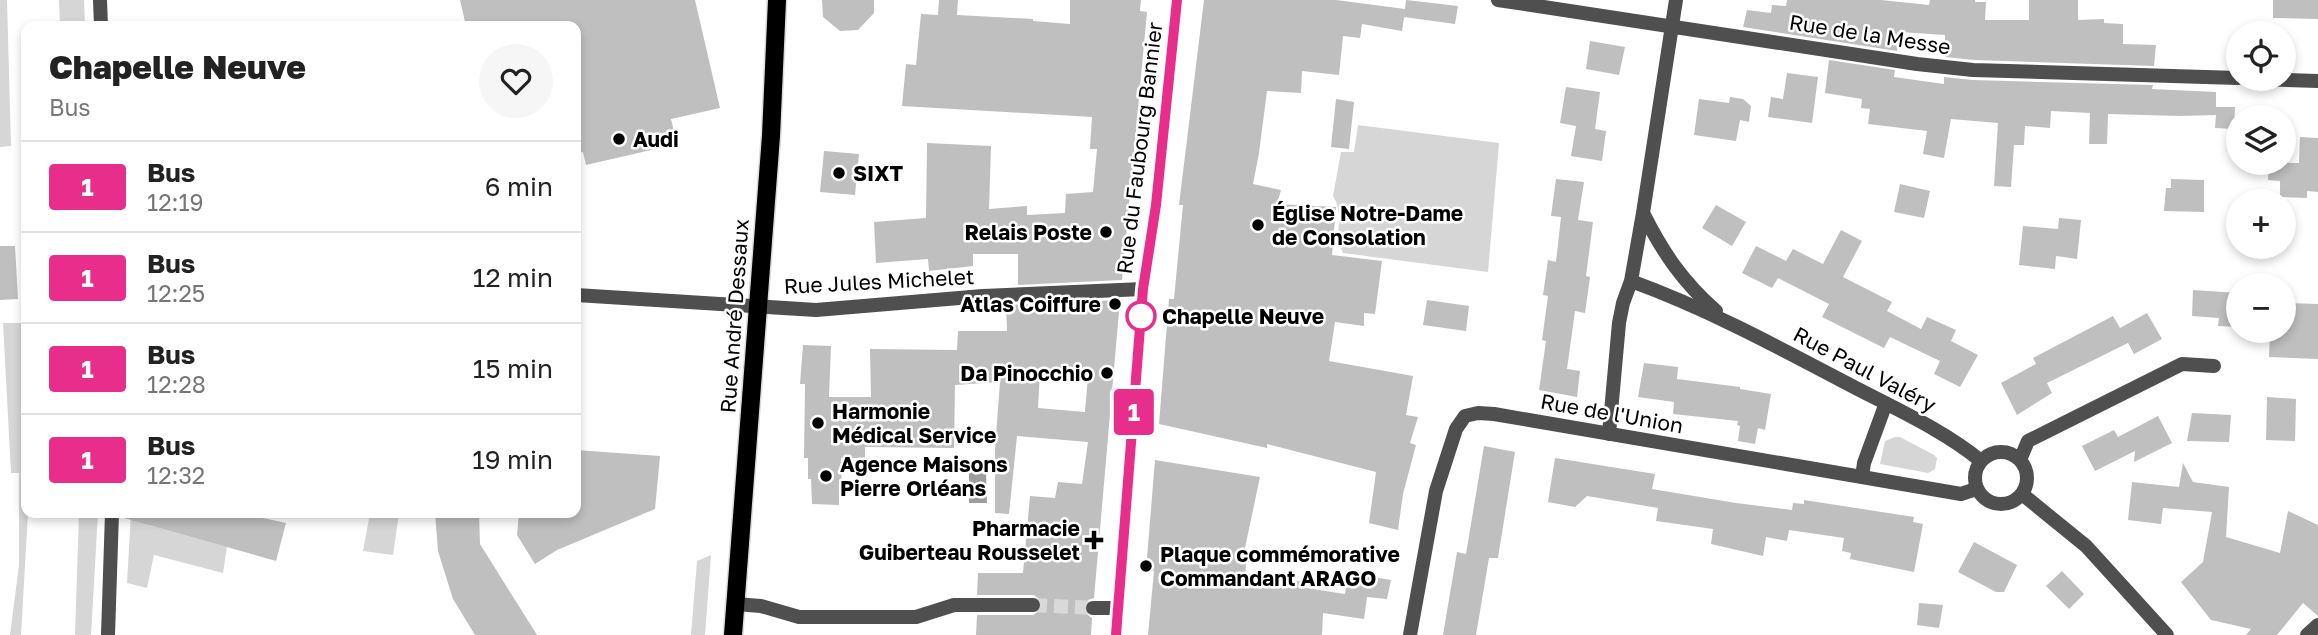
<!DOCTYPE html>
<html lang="fr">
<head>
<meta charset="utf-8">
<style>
  :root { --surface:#fff; --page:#f6f6f6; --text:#222; --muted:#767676; --line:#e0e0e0 }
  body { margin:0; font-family:"Golos Text",sans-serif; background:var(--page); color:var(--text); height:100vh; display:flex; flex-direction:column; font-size:26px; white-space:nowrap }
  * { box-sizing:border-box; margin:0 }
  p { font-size:23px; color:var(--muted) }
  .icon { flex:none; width:38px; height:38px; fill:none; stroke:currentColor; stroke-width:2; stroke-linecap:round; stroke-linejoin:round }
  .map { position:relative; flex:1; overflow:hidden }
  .details { position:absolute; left:21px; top:21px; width:560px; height:497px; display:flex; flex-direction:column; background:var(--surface); border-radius:14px; box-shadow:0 4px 10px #0003 }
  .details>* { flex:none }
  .badge { padding:0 14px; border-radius:5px; font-size:24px; line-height:46px }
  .tools { position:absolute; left:2226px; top:21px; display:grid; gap:14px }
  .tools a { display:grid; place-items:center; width:70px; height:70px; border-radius:50%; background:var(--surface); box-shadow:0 4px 10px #0003; font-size:35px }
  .map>.badge { position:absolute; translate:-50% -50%; box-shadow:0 0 0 4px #fff }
  .round { display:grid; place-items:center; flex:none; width:74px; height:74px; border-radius:37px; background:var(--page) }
  .overview { display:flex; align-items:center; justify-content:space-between; height:119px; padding:0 28px }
  h1 { font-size:33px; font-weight:800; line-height:52px }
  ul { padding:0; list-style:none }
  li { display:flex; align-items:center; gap:21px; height:91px; padding:0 28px; border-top:2px solid var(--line) }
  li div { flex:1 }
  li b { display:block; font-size:26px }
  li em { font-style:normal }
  li .badge { min-width:77px; font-weight:700; text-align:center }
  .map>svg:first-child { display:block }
  .green { fill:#d6d6d6 }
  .water { fill:#9d9d9d }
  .building { fill:#bfbfbf; fill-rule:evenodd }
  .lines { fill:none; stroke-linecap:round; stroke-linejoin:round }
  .minor-tunnel { stroke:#d9d9d9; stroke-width:14; stroke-dasharray:14 7; stroke-linecap:butt }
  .primary-casing { stroke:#dbdbdb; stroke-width:21 }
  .minor { stroke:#4f4f4f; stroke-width:14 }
  .tertiary { stroke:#4f4f4f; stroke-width:14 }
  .secondary { stroke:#1c1c1c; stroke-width:14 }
  .primary { stroke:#000; stroke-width:18 }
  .line-casing { stroke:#fff; stroke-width:16 }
  .line { stroke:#e82e8b; stroke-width:10 }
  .poi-dot { fill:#000; stroke:#fff; stroke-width:2.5 }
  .stop-dot { fill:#fff; stroke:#e82e8b; stroke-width:3.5 }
  .labels { text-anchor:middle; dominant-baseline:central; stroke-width:5; stroke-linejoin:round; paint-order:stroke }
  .street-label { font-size:21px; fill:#000; stroke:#fff }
  .poi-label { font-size:21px; font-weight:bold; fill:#000; stroke:#fff; text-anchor:start }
  .stop-label { font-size:21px; font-weight:bold; fill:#000; stroke:#fff; text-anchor:start }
</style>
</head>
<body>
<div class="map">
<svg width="2318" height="635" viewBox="0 0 2318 635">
  <rect width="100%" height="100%" fill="#fff"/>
  <!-- green -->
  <path class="green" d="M0,0H7L11,146L0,147Z
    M59,0H84L85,26H60Z
    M1358,125L1499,143L1488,272L1343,253C1332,230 1346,217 1333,196L1341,152H1354Z
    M3,323H22L26,361V513H28L21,635H10L19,565V473H11Z
    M1895,437H1900L1934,455L1937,458L1935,469L1928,473L1880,464L1885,441Z
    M79,513H98L91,635H75Z
    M131,513H151L149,525L227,547L223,573L154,555L147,588L127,583Z
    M370,513H399L393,555L363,551Z
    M711,555L705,635H691L697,561Z"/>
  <!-- water -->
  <path class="water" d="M969,472H986L987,503H969Z"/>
  <!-- building -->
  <path class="building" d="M460,0H695L720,108L671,119L677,144L586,165L583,152L576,154V26H466Z
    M822,0H874V13L858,30L840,31L823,17Z
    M939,0H958L957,15L1033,19V21L1070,24V0H1141L1140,11L1147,12L1122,280L1018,285V254H973V266L929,271L928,259L876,263L874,222L926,218L927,143L991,146L989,209L1027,206V215L1065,213L1066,194L1093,192L1097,149H1090L1092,117L902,106L906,64L916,65L921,14L938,15Z
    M1204,0H1336L1405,9L1406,0L1458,6L1455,24L1404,17L1405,12L1402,31L1362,24L1360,38L1343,36L1339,75L1302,71L1301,93L1267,91L1259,153L1253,184L1281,190L1277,204L1336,207L1332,255L1382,261L1375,314L1364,313V326L1335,322L1329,361L1413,376L1406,415L1418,417L1410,443L1416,445L1403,494L1398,530L1369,523L1376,472L1267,444V448L1159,424L1169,299H1174L1183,205H1179Z
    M1787,0H1881L1929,5L1930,0H1975V2H1986L1985,20H2029V0H2078V20L2104,19V23L2123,24V44L2156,45L2154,66L1974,60L1945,57V35L1899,32L1897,51L1743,27L1747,10L1771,13L1772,5L1786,6Z
    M2273,0H2318V19L2273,18Z
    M1590,41L1625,47L1619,75L1586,69Z
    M1829,60L1895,70L1894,77L1944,84V77L1973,80L2153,85L2152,89L2216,92V107H2235L2234,129L2215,128L2216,115L2180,116L2108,114L2107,144H2089L2090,113L2051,111L2050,128L2025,126L2024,145H2014L2011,187L1994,186L1998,123L1951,119L1944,158L1923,154L1927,131L1868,124L1870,109L1861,108L1862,99L1825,93Z
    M1787,73L1818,77L1812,123L1768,117L1771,97L1783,99Z
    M1566,87L1600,92L1595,129L1606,131L1602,161L1571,156L1576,126L1560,123Z
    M1730,97L1743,99L1751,106L1749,122L1740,120L1736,141L1694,135L1699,99L1729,103Z
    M1336,99L1354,102L1349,149L1331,147Z
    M2300,137L2318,138V192L2307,191V198L2280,197V181L2268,180L2269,163H2299Z
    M824,151L859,154L855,195L820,192Z
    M1556,179L1584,182L1578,220L1593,222L1586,276L1590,277L1585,313L1575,311L1567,369L1580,371L1577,397L1539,390L1546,341L1542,340L1548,296L1543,295L1548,260L1556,262L1561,217L1551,216Z
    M2171,179L2204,180V212L2164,211L2166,188H2171Z
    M1900,184L1930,191L1924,218L1894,212Z
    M1716,205L1746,222L1732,246L1702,228Z
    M2059,218L2081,220L2077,259L2056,256L2055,269L2019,265L2023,226L2058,229Z
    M1841,230L1862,241L1843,277L1892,302L1887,311L1921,329L1927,317L1956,330L1951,341L1978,355L1960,387L1934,374L1940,361L1890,337L1884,348L1822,317L1829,304L1778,278L1772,288L1742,273L1756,246L1786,261L1793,249L1823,264Z
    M0,246H15L18,299L0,300Z
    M2193,290L2238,293V327L2218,326L2219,318L2192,316Z
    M1120,300L1094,598L1088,600L1083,607L1085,613L1092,618L1091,635H976L977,615H1033L1042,609L1041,600L1034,595H977L978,573H1023L1030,496L1055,498L1058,482L1082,484L1088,442L1017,436L1009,514L995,513V449L1000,382L955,385L954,448L865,447V458H841L842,494H839V505L812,504L811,479H808V458H804L805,384H800L803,345L831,346L829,397H871L870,349L957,350L958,331H1007L1006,305ZM1040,371L1088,376L1085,412L1038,408Z
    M1427,300L1469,306L1466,331L1423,325Z
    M2284,303L2318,304V359L2269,357L2270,331H2284Z
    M2147,313L2162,339L2134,354L2128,343L2047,383L2052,393L2017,415L2001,383L2036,364L2033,358L2113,316L2120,328Z
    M1644,363L1678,367L1677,379L1740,387V389L1771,394L1765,430L1758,428L1755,444L1738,441L1740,426L1737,425L1738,421L1673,414L1674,402L1638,397Z
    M2267,397L2296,399L2295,441L2266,440Z
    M2192,413L2231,415L2229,442L2187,441Z
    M2158,416L2172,443L2134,462L2135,451L2095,471L2082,446L2114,430L2118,437Z
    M1484,446L1515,452L1498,558H1489L1476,635H1443L1457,552L1466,554Z
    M576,450L660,456L655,509L557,550L535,564L517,535L519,513H576Z
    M1555,458L1655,474L1652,489L1736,503L1792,510L1793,503L1804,504V500L1914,517L1913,522L1923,524L1914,572L1850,559L1851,553L1842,551L1844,538L1789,530L1787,541L1766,537L1763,556L1711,544L1713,529L1656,521L1658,508L1587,496L1575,507L1548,502Z
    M1155,460L1260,477L1242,562L1246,563L1245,578L1301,581L1300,587L1345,594L1348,573L1391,580L1387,599L1367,597L1364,619L1323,613L1322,635H1148L1154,571L1146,570Z
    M2183,463L2193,482L2229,487L2226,537L2280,553L2288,511L2318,525V616L2303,603L2277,635H2246L2251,629L2211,620L2181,582L2203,562L2212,512L2163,508L2161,524L2128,520L2132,482L2179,487Z
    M125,513H241L286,523L276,561L124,518Z
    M435,513H479L480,544L537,635H475L453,599L438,551Z
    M1974,542L2017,565L2004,592H1996L1958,572Z
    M2062,571L2084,594L2069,609L2046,586Z
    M1919,603L1943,605L1939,628L1917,625Z"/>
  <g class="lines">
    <!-- minor-tunnel -->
    <path class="minor-tunnel" d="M1033,605L1093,608"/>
    <defs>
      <path id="primary" d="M733,635L771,136L777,0"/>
    </defs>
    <!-- primary casing -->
    <use href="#primary" class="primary-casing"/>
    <!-- minor -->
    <path class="minor" d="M100,0L101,26
      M1498,0L1917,64L1973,70L2238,78
      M2260,79L2318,81
      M1643,213C1663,253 1683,282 1716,311
      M1631,281C1708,309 1780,348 1852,386C1896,409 1943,430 1981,461
      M576,295L816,310L983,296L1143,289
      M1609,434L1619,323L1623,303L1631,281L1643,213L1676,0
      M1975 478a26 26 0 1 1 52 0a26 26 0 1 1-52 0Z
      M2020,460L2028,441L2182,364L2214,366
      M1862,477L1864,463L1886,403
      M2022,494L2086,546L2167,635
      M735,604L761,606L799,617H916L954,605H1033
      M1093,608H1118
      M108,635L112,513
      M1410,635L1436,491L1456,429L1465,416L1478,413L1494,414L1961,494L1976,489"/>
    <!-- tertiary -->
    <path class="tertiary" d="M2307,635L2318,625"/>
    <!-- secondary -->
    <path class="secondary" d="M1116,635L1143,289L1156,205L1177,0"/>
    <!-- primary -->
    <use href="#primary" class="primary"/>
  </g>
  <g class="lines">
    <defs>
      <path id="line" d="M1116,635L1143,289L1156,205L1177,0"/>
    </defs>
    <!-- line casing -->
    <use href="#line" class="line-casing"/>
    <!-- line -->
    <use href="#line" class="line"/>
  </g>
  <!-- markers -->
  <g class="poi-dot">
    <circle cx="619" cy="139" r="7"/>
    <circle cx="839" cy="173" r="7"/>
    <circle cx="1258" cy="225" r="7"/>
    <circle cx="1106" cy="232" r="7"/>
    <circle cx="1115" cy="304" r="7"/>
    <circle cx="1107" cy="373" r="7"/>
    <circle cx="818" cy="423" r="7"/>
    <circle cx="826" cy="476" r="7"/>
    <path d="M1090.5 529.5h7v7h7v7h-7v7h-7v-7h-7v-7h7z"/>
    <circle cx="1146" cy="566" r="7"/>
  </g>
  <circle class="stop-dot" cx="1141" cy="316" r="14"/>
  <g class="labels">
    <!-- street labels -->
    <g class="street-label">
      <text transform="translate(1870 34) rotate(9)">Rue de la Messe</text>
      <text transform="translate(1139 148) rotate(-83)">Rue du Faubourg Bannier</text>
      <text transform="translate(879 281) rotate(-3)">Rue Jules Michelet</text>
      <text transform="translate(734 316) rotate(-86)">Rue André Dessaux</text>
      <text transform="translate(1865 369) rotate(28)">Rue Paul Valéry</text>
      <text transform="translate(1612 413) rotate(10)">Rue de l'Union</text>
    </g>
    <!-- poi labels -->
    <g class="poi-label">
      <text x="633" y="139">Audi</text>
      <text x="853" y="173">SIXT</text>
      <text x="1272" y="213">Église Notre-Dame<tspan x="1272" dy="24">de Consolation</tspan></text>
      <text x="1092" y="232" text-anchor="end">Relais Poste</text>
      <text x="1101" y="304" text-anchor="end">Atlas Coiffure</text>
      <text x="1093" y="373" text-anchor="end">Da Pinocchio</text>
      <text x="832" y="411">Harmonie<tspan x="832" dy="24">Médical Service</tspan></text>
      <text x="840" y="464">Agence Maisons<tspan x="840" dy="24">Pierre Orléans</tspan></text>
      <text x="1080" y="528" text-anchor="end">Pharmacie<tspan x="1080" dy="24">Guiberteau Rousselet</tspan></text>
      <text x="1160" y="554">Plaque commémorative<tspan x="1160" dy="24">Commandant ARAGO</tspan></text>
    </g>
    <!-- stop labels -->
    <g class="stop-label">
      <text x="1162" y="316">Chapelle Neuve</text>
    </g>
  </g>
</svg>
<div class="tools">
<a><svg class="icon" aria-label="locate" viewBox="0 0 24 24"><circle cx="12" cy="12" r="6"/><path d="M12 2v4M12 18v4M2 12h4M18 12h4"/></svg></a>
<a><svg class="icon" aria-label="layers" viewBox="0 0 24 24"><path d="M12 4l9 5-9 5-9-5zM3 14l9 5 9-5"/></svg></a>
<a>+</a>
<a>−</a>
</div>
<b class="badge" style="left:1134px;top:412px;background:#e82e8b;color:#fff">1</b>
<section class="details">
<div class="overview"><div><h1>Chapelle Neuve</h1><p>Bus</p></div><a class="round"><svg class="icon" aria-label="heart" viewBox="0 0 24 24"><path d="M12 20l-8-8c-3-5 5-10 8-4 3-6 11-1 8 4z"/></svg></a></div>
<ul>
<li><span class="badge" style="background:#e82e8b;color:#fff">1</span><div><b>Bus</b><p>12:19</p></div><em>6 min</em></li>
<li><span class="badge" style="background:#e92d8b;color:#fff">1</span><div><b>Bus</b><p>12:25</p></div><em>12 min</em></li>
<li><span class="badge" style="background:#e82e8b;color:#fff">1</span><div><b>Bus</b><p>12:28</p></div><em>15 min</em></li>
<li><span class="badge" style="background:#e92d8b;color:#fff">1</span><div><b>Bus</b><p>12:32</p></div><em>19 min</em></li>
</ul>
</section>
</div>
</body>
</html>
